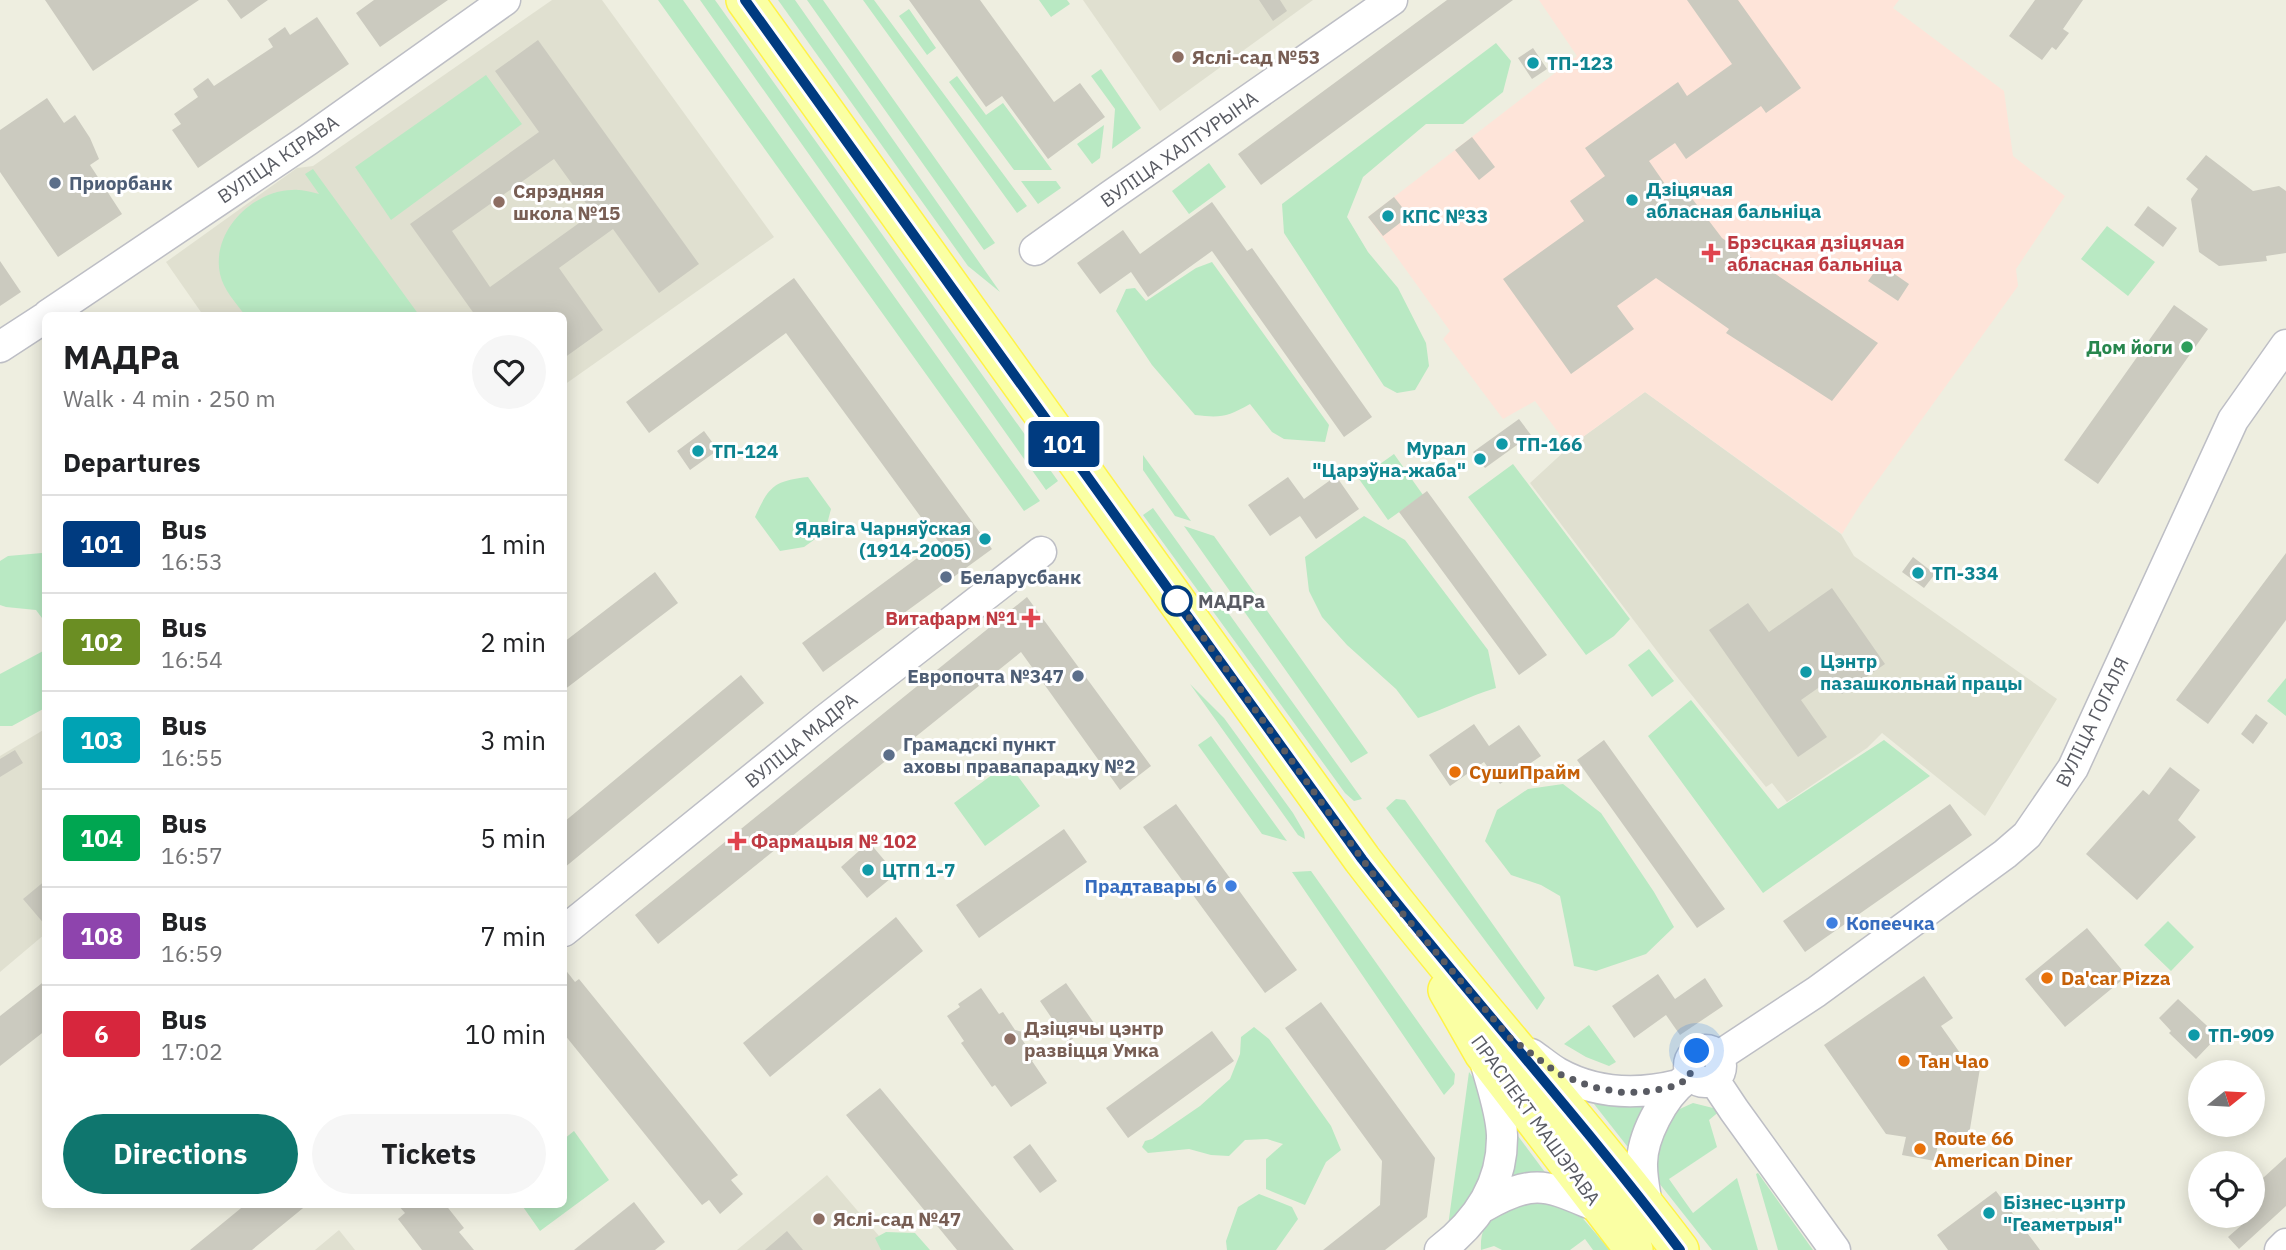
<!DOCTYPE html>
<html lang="en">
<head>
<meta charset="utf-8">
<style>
  :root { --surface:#fff; --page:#f6f6f6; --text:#202124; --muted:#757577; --line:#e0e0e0; --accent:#0f766e }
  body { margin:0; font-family:"IBM Plex Sans",sans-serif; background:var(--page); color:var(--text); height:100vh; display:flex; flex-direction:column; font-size:26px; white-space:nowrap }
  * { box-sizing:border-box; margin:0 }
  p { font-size:23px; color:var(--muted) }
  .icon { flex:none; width:38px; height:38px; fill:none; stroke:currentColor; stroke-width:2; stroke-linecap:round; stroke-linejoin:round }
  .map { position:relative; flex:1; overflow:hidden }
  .details { position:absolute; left:42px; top:312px; width:525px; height:896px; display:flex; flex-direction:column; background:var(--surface); border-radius:10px; box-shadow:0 4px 18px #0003 }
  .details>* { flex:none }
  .badge { padding:0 14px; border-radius:5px; font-size:24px; line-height:46px }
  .needle { width:46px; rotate:72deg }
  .fabs { position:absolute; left:2188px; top:1060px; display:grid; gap:14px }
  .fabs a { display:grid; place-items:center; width:77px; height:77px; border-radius:50%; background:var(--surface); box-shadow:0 4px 18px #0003; font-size:35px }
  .you { position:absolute; width:35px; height:35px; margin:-18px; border:5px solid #fff; border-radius:50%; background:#1a73e8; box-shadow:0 0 0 10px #1a73e833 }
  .map>.badge { position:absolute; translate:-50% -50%; box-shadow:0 0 0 4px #fff }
  h2 { padding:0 21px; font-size:26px; line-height:63px }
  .round { display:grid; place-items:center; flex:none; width:74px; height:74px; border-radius:37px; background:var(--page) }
  .overview { display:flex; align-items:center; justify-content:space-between; height:119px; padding:0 21px }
  h1 { font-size:33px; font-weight:700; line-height:52px }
  .primary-button { display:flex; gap:14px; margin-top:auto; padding:14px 21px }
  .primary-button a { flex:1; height:80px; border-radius:42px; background:var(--accent); color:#fff; font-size:28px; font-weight:700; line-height:80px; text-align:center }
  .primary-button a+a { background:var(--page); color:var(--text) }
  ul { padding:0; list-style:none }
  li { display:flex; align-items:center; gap:21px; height:98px; padding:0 21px; border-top:2px solid var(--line) }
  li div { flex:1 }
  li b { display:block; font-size:26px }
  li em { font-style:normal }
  li .badge { min-width:77px; font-weight:700; text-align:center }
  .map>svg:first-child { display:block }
  .education { fill:#e0e0d0 }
  .medical { fill:#fee4d9 }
  .green { fill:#b9e9c3 }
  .building { fill:#cbcabf; fill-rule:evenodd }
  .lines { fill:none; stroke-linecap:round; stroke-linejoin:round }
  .minor-casing { stroke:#bdbec5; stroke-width:33 }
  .major-casing { stroke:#fff347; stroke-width:40 }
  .minor { stroke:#fff; stroke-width:30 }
  .major { stroke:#faffa3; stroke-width:37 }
  .line-casing { stroke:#fff; stroke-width:16 }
  .line { stroke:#003b80; stroke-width:10 }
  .walk { stroke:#595b63; stroke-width:7; stroke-dasharray:0 12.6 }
  .education-dot { fill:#8d6e63; stroke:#fff; stroke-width:2.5 }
  .culture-dot { fill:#0f9aa8; stroke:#fff; stroke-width:2.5 }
  .service-dot { fill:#5c6f8a; stroke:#fff; stroke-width:2.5 }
  .health-dot { fill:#e0444e; stroke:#fff; stroke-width:2.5 }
  .leisure-dot { fill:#2e9e5b; stroke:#fff; stroke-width:2.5 }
  .stop-dot { fill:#fff; stroke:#003b80; stroke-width:3.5 }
  .food-dot { fill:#e8710a; stroke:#fff; stroke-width:2.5 }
  .shop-dot { fill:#3f7fe0; stroke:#fff; stroke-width:2.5 }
  .labels { text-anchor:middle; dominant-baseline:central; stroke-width:6; stroke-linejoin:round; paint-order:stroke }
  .education-label { font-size:19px; font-weight:bold; fill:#785e54; stroke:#fff; text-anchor:start }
  .culture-label { font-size:19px; font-weight:bold; fill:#0d838f; stroke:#fff; text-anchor:start }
  .street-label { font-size:19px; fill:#595b63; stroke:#fff }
  .service-label { font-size:19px; font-weight:bold; fill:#4e5e75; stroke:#fff; text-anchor:start }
  .health-label { font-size:19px; font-weight:bold; fill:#be3a42; stroke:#fff; text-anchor:start }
  .leisure-label { font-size:19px; font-weight:bold; fill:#27864d; stroke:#fff; text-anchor:end }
  .stop-label { font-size:19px; font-weight:bold; fill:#595b63; stroke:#fff; text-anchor:start }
  .food-label { font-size:19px; font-weight:bold; fill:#c56008; stroke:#fff; text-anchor:start }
  .shop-label { font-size:19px; font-weight:bold; fill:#366cbe; stroke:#fff; text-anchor:end }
</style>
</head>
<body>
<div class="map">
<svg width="2286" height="1250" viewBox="0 0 2286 1250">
  <rect width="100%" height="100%" fill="#eeeee0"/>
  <!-- education -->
  <path class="education" d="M552,0H602L774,237L564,385V315H203L166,262L297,168L313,166Z
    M1083,0H1313L1160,111Z
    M1645,392L1841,534L1854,556L2057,699L1985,816L1882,733L1867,748L1787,802L1772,783L1766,787L1669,667L1530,483L1569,447Z
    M45,729V934L0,972V756Z
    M827,1175L891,1250H737Z
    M339,1230L355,1250H315Z"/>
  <!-- medical -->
  <path class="medical" d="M1539,0H1899L1893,8L2004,91L2013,156L2065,196L2016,269L2018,286L1860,505L1842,534L1645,392L1569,447L1535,401L1503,419L1443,339L1450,331L1368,217L1577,56Z"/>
  <!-- green -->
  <path class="green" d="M658,0H683L1040,501L1024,511Z
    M700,0H715L1058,481L1046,490Z
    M778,0H795L1000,292L968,266Z
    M807,0H823L995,243L984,250Z
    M863,0H874L1027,206L1017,213Z
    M1039,0H1067L1070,4L1051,17Z
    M909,9L936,48L927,55L899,16Z
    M1496,43L1511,61L1503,92L1463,124H1426L1363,177L1347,217L1368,252L1398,288L1426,343L1429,366L1415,390L1397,393L1384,386L1284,233L1282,204Z
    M1101,69L1141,128L1112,149L1115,109L1091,76Z
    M486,75L522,124L391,220L355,167Z
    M957,76L986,115L1003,103L1052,170H1014L949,82Z
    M1104,125L1100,158L1092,164L1077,144Z
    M1209,163L1226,187L1189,214L1172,191Z
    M313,169L419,315H245C236,303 223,289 220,274C211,232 252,191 292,190C302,189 310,192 319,194L305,174Z
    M1021,181H1056L1061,188L1038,204Z
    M2107,226L2155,262L2128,296L2081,259Z
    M1212,262L1329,425L1325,442L1284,439L1272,432L1250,404C1227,417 1221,418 1195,415L1152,365L1116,311L1126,289L1135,288L1146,301L1196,268Z
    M1394,454L1423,495L1388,520L1359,479Z
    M1143,455L1191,521L1175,516L1143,470Z
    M1513,464L1630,619L1614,636L1586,655L1468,497Z
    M808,477L831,509L825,532L804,547L780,551L755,517C769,486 774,481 808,477Z
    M1153,508L1362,799L1354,801L1345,793L1143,515Z
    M1364,516L1405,540L1488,650L1496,688C1469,696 1445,709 1418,718L1396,689L1347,645L1322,617L1309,591L1305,557Z
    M1184,526L1214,536L1368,753L1351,763Z
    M42,553L45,555V622L36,610L6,607L0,605V561L8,556Z
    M1649,649L1674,681L1652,697L1628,665Z
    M45,650V708L12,726H0V674Z
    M2286,678V716L2267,701Z
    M1190,684L1224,718L1293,813L1304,832L1305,839L1298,835Z
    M1691,700L1778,809L1884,740L1930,776L1763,893L1648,736Z
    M1211,736L1287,841L1262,834L1198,745Z
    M1008,763L1040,806L985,846L954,803Z
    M1563,784L1601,813L1654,892L1674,927L1646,954L1596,971L1574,966L1560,896L1541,885L1511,875L1485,841L1497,810L1528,789Z
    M1396,799L1405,800L1545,998L1537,1010L1386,808Z
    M1311,871L1455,1074L1454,1084L1444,1095L1292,872Z
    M2168,921L2194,947L2171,971L2144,945Z
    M1589,1025L1616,1062L1609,1066L1586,1057L1564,1044Z
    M1254,1027L1269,1039L1331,1126L1341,1150L1326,1162L1305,1205L1266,1189V1159L1283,1144L1267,1139L1245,1140L1229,1156L1211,1155L1189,1149L1148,1153L1142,1147L1145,1141L1152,1139L1200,1106L1230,1079L1240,1054L1241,1037Z
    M1469,1072L1481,1088L1493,1121L1483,1187L1448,1226Z
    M1595,1100L1651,1103L1633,1146H1627L1594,1104Z
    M1693,1103L1721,1110L1709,1120L1717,1147L1669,1179L1693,1213L1737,1178L1758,1250H1712L1659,1183C1649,1164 1656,1135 1669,1118C1675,1110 1684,1107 1693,1103Z
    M574,1131L609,1180L540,1231L521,1204H564V1139Z
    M1518,1136L1550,1179L1506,1184L1514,1139Z
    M1758,1173L1813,1250H1778L1756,1174Z
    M1259,1194L1292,1207L1298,1219L1276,1250H1227L1226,1241L1238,1207Z
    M1534,1197L1579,1214L1610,1250H1593L1585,1239L1570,1250H1502L1494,1246L1481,1250C1479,1214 1506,1206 1534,1197Z
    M886,1232L915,1233L930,1250H881L875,1238Z"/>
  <!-- building -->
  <path class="building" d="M45,0H199L93,71Z
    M227,0H268L241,19Z
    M374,0H448L380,47L356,13Z
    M909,0H980L1054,102L1080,83L1105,117L1048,159L1002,96L986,107Z
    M1259,0H1280L1287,11L1273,21Z
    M1447,0H1513L1261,185L1238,154Z
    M1687,0H1738L1801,88L1766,113L1761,106L1686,159L1675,143L1649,161L1667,187L1678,180L1722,238L1878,343L1832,401L1726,333L1729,329L1656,278L1617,306L1634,329L1571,374L1503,279L1584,221L1570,201L1605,176L1585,148L1678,82L1687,96L1732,64Z
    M2035,0H2083L2063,29L2069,33L2056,50L2052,47L2042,60L2009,36Z
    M317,17L349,64L198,168L172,130L181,124L174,114L198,97L193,89L208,78L214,86L273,47L268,39L285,27L290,35Z
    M538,40L699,264L659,293L613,229L559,268L603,330L564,358V315H475L410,224L539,132L495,71ZM554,159L593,213L490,287L452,231Z
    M1533,48L1547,69L1532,79L1518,58Z
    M47,98L64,123L75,115L90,138L99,159L90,165L122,214L58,257L0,172V130Z
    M1472,137L1495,167L1479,180L1455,150Z
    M2206,155L2253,191L2279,186L2286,191V253L2266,256L2267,261L2219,266L2199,252L2191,199L2198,189L2186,179Z
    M1394,197L1409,216L1383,236L1368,217Z
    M1212,202L1247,251L1252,248L1372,417L1344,437L1212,251L1148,297L1131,272L1100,294L1077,263L1123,230L1140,254Z
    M2148,206L2177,228L2163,247L2134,225Z
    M0,261L21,292L0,306Z
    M1880,264L1909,284L1898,301L1868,281Z
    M794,278L992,549L823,672L802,643L939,542L880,461L786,333L649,433L626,402Z
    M2174,305L2208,329L2098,484L2064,460Z
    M1519,419L1531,435L1485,468L1473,452Z
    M704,431L718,450L690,470L677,451Z
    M1336,476L1359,509L1316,539L1300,516L1270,536L1248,505L1288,477L1304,499Z
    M1427,491L1547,655L1519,675L1399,512Z
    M2286,553V620L2208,724L2176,700Z
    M1913,557L1935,574L1924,588L1902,572Z
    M655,572L678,603L564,690V642Z
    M1832,588L1885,664L1842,694L1831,679L1801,700L1827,737L1798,757L1709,630L1748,603L1769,632Z
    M1027,597L1151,766L1120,790L1021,652L658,944L635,915Z
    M741,675L764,703L564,868V822Z
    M2256,714L2268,723L2253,744L2241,734Z
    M1474,724L1489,746L1519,725L1541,756L1500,784L1484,762L1450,786L1429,755Z
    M1604,740L1725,909L1697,928L1577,760Z
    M15,750L23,763L0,777V759Z
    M2170,767L2200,790L2178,820L2196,837L2137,900L2086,854L2143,790L2149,795Z
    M1176,804L1297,970L1265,993L1143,827Z
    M1950,804L1972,835L1805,952L1783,921Z
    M1064,829L1087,862L979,938L956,905Z
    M869,842L896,874L867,898L841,867Z
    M46,880V926L23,899Z
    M896,917L923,951L770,1077L743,1043Z
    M2087,928L2127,976L2065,1027L2025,979Z
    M564,968L575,982L579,979L738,1175L731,1180L743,1194L720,1214L709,1200L702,1205L564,1034Z
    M1658,974L1675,999L1705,978L1723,1006L1680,1035L1666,1015L1634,1038L1612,1006Z
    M1924,976L1953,1018L1941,1026L1965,1060L1981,1062L1967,1147L1938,1143L1935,1161L1902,1155L1906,1137L1886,1134L1824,1045Z
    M46,980V1030L0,1066V1016Z
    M1066,983L1094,1023L1068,1042L1040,1001Z
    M981,988L999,1014L1003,1012L1015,1030L1023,1032V1041L1035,1058L1032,1061L1047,1083L1011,1107L995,1085L992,1087L961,1043L964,1041L947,1016L960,1007L958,1004Z
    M2178,999L2218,1036L2196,1059L2169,1033L2171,1031L2159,1018Z
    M1321,1002L1435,1158L1427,1217L1385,1250H1323L1380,1205L1382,1161L1285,1028Z
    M1212,1031L1234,1061L1128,1138L1106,1108Z
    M880,1088L980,1209L1014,1250H957L846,1115Z
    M1030,1144L1057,1181L1040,1193L1013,1157Z
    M2286,1157V1206L2239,1249L2228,1237L2252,1216V1188Z
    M1996,1191L2040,1250H1948L1937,1235Z
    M634,1202L665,1242L655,1250H574Z
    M246,1204H308L252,1250H190Z
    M397,1204H445L464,1228L459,1232L474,1250H422L398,1219L405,1213Z
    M787,1231L803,1250H765Z"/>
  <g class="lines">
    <defs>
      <path id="minor" d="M1035,250L1109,197L1392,0
        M48,315L308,140L505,0
        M0,347L46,317
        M564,931L825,720L1041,552
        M1689 1066a16 16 0 1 1 32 0a16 16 0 1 1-32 0Z
        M1531,1054C1540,1060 1549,1068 1558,1073C1596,1094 1638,1095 1678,1085
        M1719,1056L1816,992L2005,854L2027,835L2073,768L2233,420L2286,345
        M1714,1080L1734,1110L1835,1250
        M1647,1205C1645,1192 1642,1179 1642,1166C1641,1138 1663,1096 1686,1079
        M1483,1207C1537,1176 1547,1186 1601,1208
        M1440,1250C1478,1221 1503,1184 1502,1135C1501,1110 1491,1084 1485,1060
        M2280,1250L2286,1244"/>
      <path id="major" d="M745,0L1362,859C1464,993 1579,1116 1680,1250
        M1447,990L1483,1053L1634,1250"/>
    </defs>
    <!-- minor casing -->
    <use href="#minor" class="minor-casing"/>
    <!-- major casing -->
    <use href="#major" class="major-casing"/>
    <!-- minor -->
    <use href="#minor" class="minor"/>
    <!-- major -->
    <use href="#major" class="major"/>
  </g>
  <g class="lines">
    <defs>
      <path id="line" d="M745,0L1362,859C1465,992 1579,1116 1680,1250"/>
    </defs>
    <!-- line casing -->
    <use href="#line" class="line-casing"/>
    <!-- line -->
    <use href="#line" class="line"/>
    <!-- walk -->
    <path class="walk" d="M1177,601L1176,599L1362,859L1403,914L1509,1037L1559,1074L1592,1087L1625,1093L1653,1091L1678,1085L1691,1076C1687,1065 1689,1058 1697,1051"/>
  </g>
  <!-- markers -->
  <g class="education-dot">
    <circle cx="1178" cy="57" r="7"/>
    <circle cx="499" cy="202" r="7"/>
    <circle cx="1010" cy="1039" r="7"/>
    <circle cx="819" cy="1219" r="7"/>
  </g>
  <g class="culture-dot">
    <circle cx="1533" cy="63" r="7"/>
    <circle cx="1632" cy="200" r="7"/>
    <circle cx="1388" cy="216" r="7"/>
    <circle cx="1502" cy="444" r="7"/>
    <circle cx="698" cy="451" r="7"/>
    <circle cx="1480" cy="459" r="7"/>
    <circle cx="985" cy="539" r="7"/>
    <circle cx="1918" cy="573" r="7"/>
    <circle cx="1806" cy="672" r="7"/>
    <circle cx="868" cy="870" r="7"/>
    <circle cx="2194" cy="1035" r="7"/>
    <circle cx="1989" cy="1213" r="7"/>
  </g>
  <g class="service-dot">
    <circle cx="55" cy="183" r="7"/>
    <circle cx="946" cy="577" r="7"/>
    <circle cx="1078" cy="676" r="7"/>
    <circle cx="889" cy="755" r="7"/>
  </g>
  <g class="health-dot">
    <path d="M1707.5 242.5h7v7h7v7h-7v7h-7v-7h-7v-7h7z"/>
    <path d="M1027.5 607.5h7v7h7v7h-7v7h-7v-7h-7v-7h7z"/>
    <path d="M733.5 830.5h7v7h7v7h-7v7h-7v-7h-7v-7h7z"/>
  </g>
  <circle class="leisure-dot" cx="2187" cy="347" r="7"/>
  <circle class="stop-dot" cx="1177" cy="601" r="14"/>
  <g class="food-dot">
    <circle cx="1455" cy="772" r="7"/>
    <circle cx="2047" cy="978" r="7"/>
    <circle cx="1904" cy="1061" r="7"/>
    <circle cx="1920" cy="1149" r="7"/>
  </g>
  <g class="shop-dot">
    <circle cx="1231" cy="886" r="7"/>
    <circle cx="1832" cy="923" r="7"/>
  </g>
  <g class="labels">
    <!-- education labels -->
    <g class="education-label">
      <text x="1192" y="57">Яслі-сад №53</text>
      <text x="513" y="191">Сярэдняя<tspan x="513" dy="22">школа №15</tspan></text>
      <text x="1024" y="1028">Дзіцячы цэнтр<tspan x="1024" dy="22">развіцця Умка</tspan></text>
      <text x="833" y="1219">Яслі-сад №47</text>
    </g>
    <!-- culture labels -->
    <g class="culture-label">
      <text x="1547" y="63">ТП-123</text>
      <text x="1646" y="189">Дзіцячая<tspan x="1646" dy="22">абласная бальніца</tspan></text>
      <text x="1402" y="216">КПС №33</text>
      <text x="1516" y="444">ТП-166</text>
      <text x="1466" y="448" text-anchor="end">Мурал<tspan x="1466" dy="22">"Царэўна-жаба"</tspan></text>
      <text x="712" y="451">ТП-124</text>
      <text x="971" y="528" text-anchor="end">Ядвіга Чарняўская<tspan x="971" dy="22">(1914-2005)</tspan></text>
      <text x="1932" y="573">ТП-334</text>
      <text x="1820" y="661">Цэнтр<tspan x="1820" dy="22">пазашкольнай працы</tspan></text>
      <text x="882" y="870">ЦТП 1-7</text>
      <text x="2208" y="1035">ТП-909</text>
      <text x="2003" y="1202">Бізнес-цэнтр<tspan x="2003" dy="22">"Геаметрыя"</tspan></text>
    </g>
    <!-- street labels -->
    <g class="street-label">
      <text transform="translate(1179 149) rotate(-35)">ВУЛІЦА ХАЛТУРЫНА</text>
      <text transform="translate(278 159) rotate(-34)">ВУЛІЦА КІРАВА</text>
      <text transform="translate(2092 722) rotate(-64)">ВУЛІЦА ГОГАЛЯ</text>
      <text transform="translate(801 740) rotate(-39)">ВУЛІЦА МАДРА</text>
      <text transform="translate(1536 1120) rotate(54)">ПРАСПЕКТ МАШЭРАВА</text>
    </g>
    <!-- service labels -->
    <g class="service-label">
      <text x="69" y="183">Приорбанк</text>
      <text x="960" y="577">Беларусбанк</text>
      <text x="1064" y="676" text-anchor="end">Европочта №347</text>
      <text x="903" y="744">Грамадскі пункт<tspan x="903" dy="22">аховы правапарадку №2</tspan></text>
    </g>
    <!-- health labels -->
    <g class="health-label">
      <text x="1727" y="242">Брэсцкая дзіцячая<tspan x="1727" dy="22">абласная бальніца</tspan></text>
      <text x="1017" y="618" text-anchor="end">Витафарм №1</text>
      <text x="751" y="841">Фармацыя № 102</text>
    </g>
    <!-- leisure labels -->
    <g class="leisure-label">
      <text x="2173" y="347">Дом йоги</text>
    </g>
    <!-- stop labels -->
    <g class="stop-label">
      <text x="1198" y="601">МАДРа</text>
    </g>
    <!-- food labels -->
    <g class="food-label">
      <text x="1469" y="772">СушиПрайм</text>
      <text x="2061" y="978">Da'car Pizza</text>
      <text x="1918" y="1061">Тан Чао</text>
      <text x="1934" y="1138">Route 66<tspan x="1934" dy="22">American Diner</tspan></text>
    </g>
    <!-- shop labels -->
    <g class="shop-label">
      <text x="1217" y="886">Прадтавары 6</text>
      <text x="1846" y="923" text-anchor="start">Копеечка</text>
    </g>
  </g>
</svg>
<div class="fabs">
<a><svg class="needle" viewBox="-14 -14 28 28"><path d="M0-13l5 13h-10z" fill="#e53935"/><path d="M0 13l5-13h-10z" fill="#757577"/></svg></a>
<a><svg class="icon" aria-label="locate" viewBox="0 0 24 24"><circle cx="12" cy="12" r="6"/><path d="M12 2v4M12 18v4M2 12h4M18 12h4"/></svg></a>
</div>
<div class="you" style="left:1697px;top:1051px"></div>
<b class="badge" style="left:1064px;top:444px;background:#003b80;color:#fff">101</b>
<section class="details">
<div class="overview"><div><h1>МАДРа</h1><p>Walk · 4 min · 250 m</p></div><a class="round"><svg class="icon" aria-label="heart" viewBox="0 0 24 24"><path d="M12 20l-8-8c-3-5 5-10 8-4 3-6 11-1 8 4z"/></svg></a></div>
<h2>Departures</h2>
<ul>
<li><span class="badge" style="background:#003b80;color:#fff">101</span><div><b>Bus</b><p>16:53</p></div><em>1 min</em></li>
<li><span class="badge" style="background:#6b8e23;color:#fff">102</span><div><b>Bus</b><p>16:54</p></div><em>2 min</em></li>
<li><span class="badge" style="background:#00a3b4;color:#fff">103</span><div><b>Bus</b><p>16:55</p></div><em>3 min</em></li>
<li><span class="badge" style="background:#00a651;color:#fff">104</span><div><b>Bus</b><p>16:57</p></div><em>5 min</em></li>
<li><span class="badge" style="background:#8e44ad;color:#fff">108</span><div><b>Bus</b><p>16:59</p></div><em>7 min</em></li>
<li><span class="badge" style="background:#d7263d;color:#fff">6</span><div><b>Bus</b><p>17:02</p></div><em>10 min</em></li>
</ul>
<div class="primary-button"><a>Directions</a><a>Tickets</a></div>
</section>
</div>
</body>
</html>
